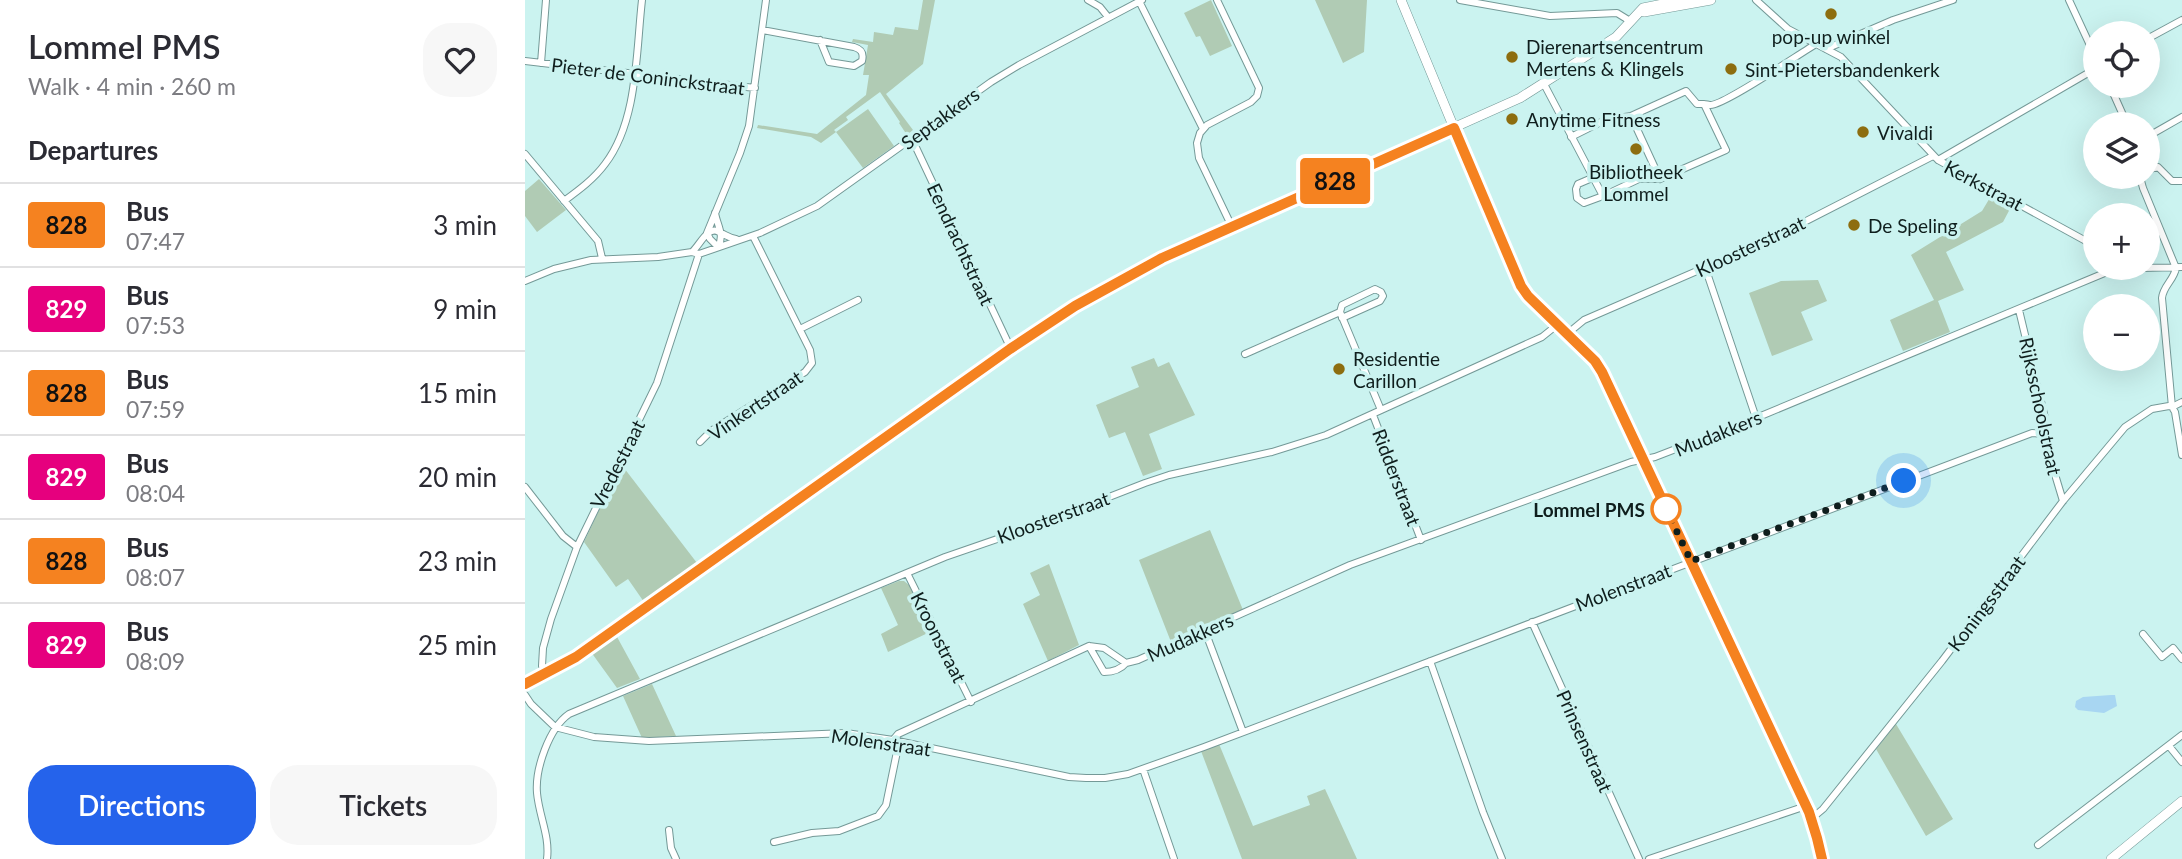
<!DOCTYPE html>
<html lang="en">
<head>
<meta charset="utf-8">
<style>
  :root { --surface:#fff; --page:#f7f7f7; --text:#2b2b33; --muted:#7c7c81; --line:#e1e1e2; --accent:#2563eb }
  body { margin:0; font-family:Lato,sans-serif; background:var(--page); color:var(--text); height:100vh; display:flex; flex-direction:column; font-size:26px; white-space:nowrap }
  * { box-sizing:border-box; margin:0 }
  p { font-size:23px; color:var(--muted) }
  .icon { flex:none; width:38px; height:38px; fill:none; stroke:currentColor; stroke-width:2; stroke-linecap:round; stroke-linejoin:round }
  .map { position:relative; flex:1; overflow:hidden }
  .drawer { display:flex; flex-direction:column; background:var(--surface); width:525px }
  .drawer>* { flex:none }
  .badge { padding:0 14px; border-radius:5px; font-size:24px; line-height:46px }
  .fabs { position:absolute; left:1558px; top:21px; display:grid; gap:14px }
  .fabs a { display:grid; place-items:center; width:77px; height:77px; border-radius:50%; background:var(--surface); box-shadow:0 7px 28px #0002; font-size:35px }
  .you { position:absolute; width:35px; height:35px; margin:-18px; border:5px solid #fff; border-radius:50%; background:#1a73e8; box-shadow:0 0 0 10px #1a73e833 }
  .map>.badge { position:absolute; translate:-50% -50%; box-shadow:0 0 0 4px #fff }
  h2 { padding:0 28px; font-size:26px; line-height:63px }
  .round { display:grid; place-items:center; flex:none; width:74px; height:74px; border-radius:28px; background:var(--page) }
  .headline { display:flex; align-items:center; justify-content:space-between; height:119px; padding:0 28px }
  h1 { font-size:33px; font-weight:600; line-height:52px }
  .cta { display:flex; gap:14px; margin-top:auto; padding:14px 28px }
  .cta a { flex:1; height:80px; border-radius:28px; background:var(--accent); color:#fff; font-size:28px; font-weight:600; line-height:80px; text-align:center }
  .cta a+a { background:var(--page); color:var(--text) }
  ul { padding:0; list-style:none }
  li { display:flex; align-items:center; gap:21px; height:84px; padding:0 28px; border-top:2px solid var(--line) }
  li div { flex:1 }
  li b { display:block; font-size:26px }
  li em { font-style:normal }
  li .badge { min-width:77px; font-weight:700; text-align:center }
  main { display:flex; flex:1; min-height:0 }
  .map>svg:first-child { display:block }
  .green { fill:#b0cbb4 }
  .water { fill:#a8d6f2 }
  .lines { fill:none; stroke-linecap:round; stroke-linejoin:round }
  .minor-casing { stroke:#749997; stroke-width:8 }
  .secondary-casing { stroke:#749997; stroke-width:10 }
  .minor { stroke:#fff; stroke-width:6 }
  .secondary { stroke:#fff; stroke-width:9 }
  .line-casing { stroke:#fff; stroke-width:16 }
  .line { stroke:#f58220; stroke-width:10 }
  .walk { stroke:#0f1e1d; stroke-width:7; stroke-dasharray:0 12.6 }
  .poi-dot { fill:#8d6d0f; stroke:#cbf3f0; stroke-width:2.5 }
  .stop-dot { fill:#fff; stroke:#f58220; stroke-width:3.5 }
  .labels { text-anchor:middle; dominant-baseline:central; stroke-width:7; stroke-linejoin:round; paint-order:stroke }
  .poi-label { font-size:19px; fill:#0f1e1d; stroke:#cbf3f0; text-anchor:start }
  .street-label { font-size:19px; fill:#0f1e1d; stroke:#cbf3f0 }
  .stop-label { font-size:19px; font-weight:bold; fill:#0f1e1d; stroke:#cbf3f0; text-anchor:end }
</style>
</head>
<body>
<main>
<section class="drawer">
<div class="headline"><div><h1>Lommel PMS</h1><p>Walk · 4 min · 260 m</p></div><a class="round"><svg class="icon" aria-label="heart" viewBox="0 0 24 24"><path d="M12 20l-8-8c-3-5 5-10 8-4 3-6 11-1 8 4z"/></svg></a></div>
<h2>Departures</h2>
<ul>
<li><span class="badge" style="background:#f58220;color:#111">828</span><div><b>Bus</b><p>07:47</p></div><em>3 min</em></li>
<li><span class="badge" style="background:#e6007e;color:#fff">829</span><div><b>Bus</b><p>07:53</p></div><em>9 min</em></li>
<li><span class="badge" style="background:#f58220;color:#111">828</span><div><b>Bus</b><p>07:59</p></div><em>15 min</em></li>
<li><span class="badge" style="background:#e6007e;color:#fff">829</span><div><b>Bus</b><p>08:04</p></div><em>20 min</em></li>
<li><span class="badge" style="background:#f58220;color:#111">828</span><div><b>Bus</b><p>08:07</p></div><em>23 min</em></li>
<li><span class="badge" style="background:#e6007e;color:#fff">829</span><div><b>Bus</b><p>08:09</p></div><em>25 min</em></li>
</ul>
<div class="cta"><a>Directions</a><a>Tickets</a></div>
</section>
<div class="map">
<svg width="1657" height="859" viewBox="0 0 1657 859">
  <rect width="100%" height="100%" fill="#cbf3f0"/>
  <!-- green -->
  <path class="green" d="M398,0H410L398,64L361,94L388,130L382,135L374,123L375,122L355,92L321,117L323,120L309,130L311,132L343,109L369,146L338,168L311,132L296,143L286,137L232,128L233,125L292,134L341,95L344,75H338L343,45L327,42L328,39L348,42L349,32L368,35L370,27L393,30Z
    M686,0L707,46L685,56L675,36L671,37L659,13Z
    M790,0H842L839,52L818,63Z
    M14,179L41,210L12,232L0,216V191Z
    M1466,196L1486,207L1478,222L1421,252L1439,290L1413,301L1425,332L1378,351L1365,320L1409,300L1386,255L1457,211Z
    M1293,280L1302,301L1276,312L1288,340L1247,356L1224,293L1256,281Z
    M629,358L633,367L644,362L670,415L624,434L637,469L618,476L600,432L584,438L571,405L614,387L606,367Z
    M96,464L172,563L119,602L103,579L91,587L59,542Z
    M685,530L718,610L646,642L614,560Z
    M524,564L554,645L523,661L498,604L515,595L505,573Z
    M374,581H379L384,585L407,631L363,652L356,634L373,625L356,588Z
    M91,635L115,679L92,688L66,652Z
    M127,684L151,736L117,738L98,696Z
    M1371,724L1428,819L1401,836L1351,749Z
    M694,744L728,826L785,805L782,796L800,789L832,859H717L676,751Z"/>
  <!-- water -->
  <path class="water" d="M1586,695H1590L1592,706L1579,713L1553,710L1550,707L1551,701L1558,697Z"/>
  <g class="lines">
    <defs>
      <path id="minor" d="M563,0L575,7L583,17
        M692,0L734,88L732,96L726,102L682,125L675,133L672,143L674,158L707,227
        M935,0L1025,16L1092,13L1105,21
        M1231,0L1263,29L1316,57L1413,160L1570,246
        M1544,0L1570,56
        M614,1L678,129
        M237,30L329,47C336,49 339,53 337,61L329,66L304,62L295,40
        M1622,39L1657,20
        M1301,49L1368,20L1428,0
        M0,61L230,88
        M16,63L21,0
        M1019,84L1078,196L1059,203L1052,198L1051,189L1053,184L1067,178
        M1585,86L1602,124
        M1179,104C1181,104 1183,105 1185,105C1198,106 1274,54 1291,44
        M1106,116L1135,179
        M1046,137L1080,120L1106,116L1161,91L1172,104H1179L1201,150L1135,179H1114L1078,196
        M1622,137L1657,117
        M387,139L486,349
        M0,154L73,241L77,258
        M1413,160L1570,69
        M1622,170L1633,167L1647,181H1657
        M1615,177L1618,188L1651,268
        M39,201C54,190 69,179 80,164C113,121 111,52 117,0
        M190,213C192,225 200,235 193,247L185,239L182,233L215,153L224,126L241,0
        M167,252C175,245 183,225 194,232C201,235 204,238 211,239
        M1180,267L1231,418
        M1618,268L1657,267
        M1651,268C1649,280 1638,286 1637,298L1647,407L1650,412L1657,455
        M0,281L29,269L66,260L133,257L167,252L174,254L235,233L292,206L466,82L494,65L617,0
        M1494,310L1520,418L1519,434L1522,448L1538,501
        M815,312L817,305L850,289L856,292L858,296L855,301L817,318
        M275,329L333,300
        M1042,334L1059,320L1248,238L1408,156
        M720,354L815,312L856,410
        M848,415L896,540
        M175,442L186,431L280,372L287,363L285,350L228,236
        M0,487L38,536L52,547
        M382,573L446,702
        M1007,622L1114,859
        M680,631L718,732
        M1618,634L1637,657L1648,648L1657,659
        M564,646L579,672C588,672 596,669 601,663
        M905,661L958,812L977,859
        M21,675L17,666L18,648L26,619L52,547L132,383L174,254
        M0,695L6,704L30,727L69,737L124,741L321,733L368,740L544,777L561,778H580L603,774L679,747L1507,433L1519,434
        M368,740L373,734L564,646L579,648L601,663L613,660L825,565L1106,462L1130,457L1231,418L1582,272L1585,268
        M1644,746L1657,762
        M618,769L649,859
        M1286,819L1298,809L1417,661L1538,501L1600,427L1627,409L1644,406L1647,407L1657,402
        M144,830L146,848L151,859
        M249,842L287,833L314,831L353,816L361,805L374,742
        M1513,845L1657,735
        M22,859C25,836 14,816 12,793C10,769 24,728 44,714L420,557L507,527L620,483L644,475L747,452L801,435L1017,337L1032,325
        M1124,859L1281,806"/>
      <path id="secondary" d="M876,0L992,280L1003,296L1070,361L1077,372L1284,812L1292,838L1297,859
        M1119,12L1186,0
        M0,684L21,675L51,657L486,349L577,290L637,258L995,98L1091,37L1118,8L1157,0
        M1586,859L1657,801"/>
    </defs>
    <!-- minor casing -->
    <use href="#minor" class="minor-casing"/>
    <!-- secondary casing -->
    <use href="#secondary" class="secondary-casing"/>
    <!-- minor -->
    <use href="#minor" class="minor"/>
    <!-- secondary -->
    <use href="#secondary" class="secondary"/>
  </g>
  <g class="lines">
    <defs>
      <path id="line" d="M0,684L51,657L485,349L550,306L637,258L929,128L996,286L1003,296L1070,361L1077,372L1284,812L1292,838L1297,859"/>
    </defs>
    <!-- line casing -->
    <use href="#line" class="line-casing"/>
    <!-- line -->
    <use href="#line" class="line"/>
    <!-- walk -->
    <path class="walk" d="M1141,509L1166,561L1379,481"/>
  </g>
  <!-- markers -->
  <g class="poi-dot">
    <circle cx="1306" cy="14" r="7"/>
    <circle cx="987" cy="57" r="7"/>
    <circle cx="1206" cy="69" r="7"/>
    <circle cx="987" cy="119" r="7"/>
    <circle cx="1338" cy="132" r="7"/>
    <circle cx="1111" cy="149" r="7"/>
    <circle cx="1329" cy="225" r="7"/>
    <circle cx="814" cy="369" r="7"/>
  </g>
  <circle class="stop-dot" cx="1141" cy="509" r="14"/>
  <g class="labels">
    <!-- poi labels -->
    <g class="poi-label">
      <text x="1306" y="36" text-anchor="middle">pop-up winkel</text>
      <text x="1001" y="46">Dierenartsencentrum<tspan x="1001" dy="22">Mertens &amp; Klingels</tspan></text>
      <text x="1220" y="69">Sint-Pietersbandenkerk</text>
      <text x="1001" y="119">Anytime Fitness</text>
      <text x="1352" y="132">Vivaldi</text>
      <text x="1111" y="171" text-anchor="middle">Bibliotheek<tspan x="1111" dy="22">Lommel</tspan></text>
      <text x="1343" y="225">De Speling</text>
      <text x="828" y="358">Residentie<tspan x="828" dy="22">Carillon</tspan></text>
    </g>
    <!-- street labels -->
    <g class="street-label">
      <text transform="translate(123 76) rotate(7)">Pieter de Coninckstraat</text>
      <text transform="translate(415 118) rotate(-36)">Septakkers</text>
      <text transform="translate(1459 185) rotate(28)">Kerkstraat</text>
      <text transform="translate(436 244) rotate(65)">Eendrachtstraat</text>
      <text transform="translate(1225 246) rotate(-25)">Kloosterstraat</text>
      <text transform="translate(230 405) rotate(-34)">Vinkertstraat</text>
      <text transform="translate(1516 406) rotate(78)">Rijksschoolstraat</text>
      <text transform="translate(1193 433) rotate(-22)">Mudakkers</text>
      <text transform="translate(92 464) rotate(-63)">Vredestraat</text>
      <text transform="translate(872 477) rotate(69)">Ridderstraat</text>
      <text transform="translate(528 517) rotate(-20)">Kloosterstraat</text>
      <text transform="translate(1098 587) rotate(-21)">Molenstraat</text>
      <text transform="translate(1461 603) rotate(-53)">Koningsstraat</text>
      <text transform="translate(414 637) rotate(63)">Kroonstraat</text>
      <text transform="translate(665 637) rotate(-24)">Mudakkers</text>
      <text transform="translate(1060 741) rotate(66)">Prinsenstraat</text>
      <text transform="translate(356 742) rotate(8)">Molenstraat</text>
    </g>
    <!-- stop labels -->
    <g class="stop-label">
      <text x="1120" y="509">Lommel PMS</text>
    </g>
  </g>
</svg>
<div class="fabs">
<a><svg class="icon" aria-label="locate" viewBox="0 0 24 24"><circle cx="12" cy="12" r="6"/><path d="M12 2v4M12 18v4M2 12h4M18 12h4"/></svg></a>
<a><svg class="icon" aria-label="layers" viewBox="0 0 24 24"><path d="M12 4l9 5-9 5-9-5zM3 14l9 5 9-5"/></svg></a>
<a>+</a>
<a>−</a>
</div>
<div class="you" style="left:1379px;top:481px"></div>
<b class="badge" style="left:810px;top:181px;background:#f58220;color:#111">828</b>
</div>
</main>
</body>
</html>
